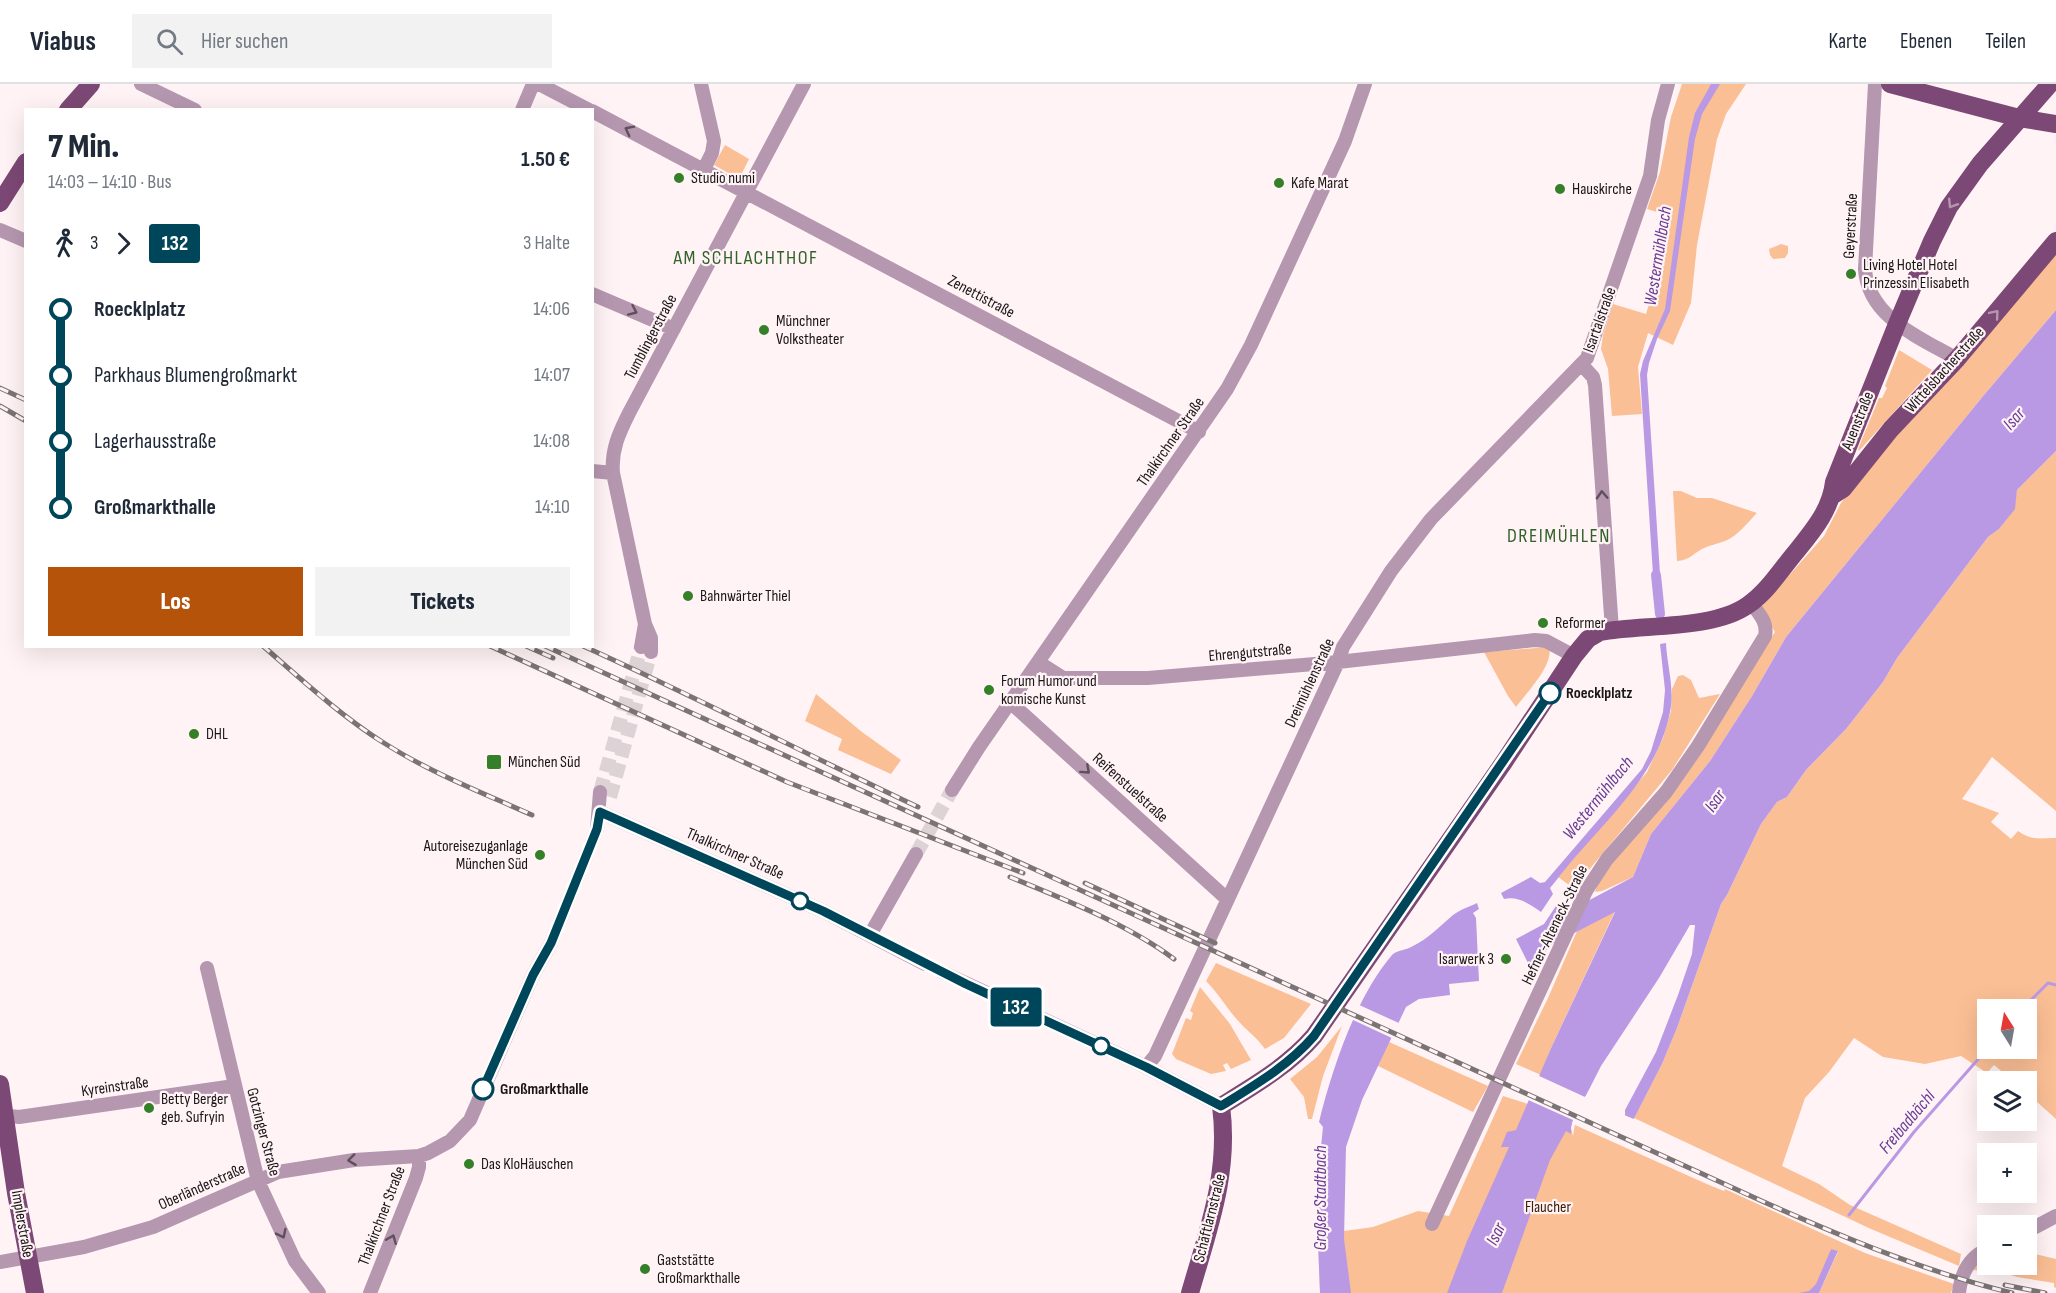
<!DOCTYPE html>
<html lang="de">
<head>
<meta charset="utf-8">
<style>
  :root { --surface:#fff; --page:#f2f2f3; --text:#1f2937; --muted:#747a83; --line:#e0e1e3; --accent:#b45309 }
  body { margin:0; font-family:"Sofia Sans Condensed",sans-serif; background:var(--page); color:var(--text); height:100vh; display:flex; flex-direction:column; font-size:22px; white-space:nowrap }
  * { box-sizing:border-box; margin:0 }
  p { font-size:20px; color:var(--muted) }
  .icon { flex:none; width:33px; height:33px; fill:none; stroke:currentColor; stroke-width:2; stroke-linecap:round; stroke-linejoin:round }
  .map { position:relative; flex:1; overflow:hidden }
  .panel { position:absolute; left:24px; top:24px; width:570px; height:540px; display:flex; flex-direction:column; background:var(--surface); border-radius:0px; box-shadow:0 6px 24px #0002 }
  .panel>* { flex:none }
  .badge { padding:0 12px; border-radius:4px; font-size:21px; line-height:39px }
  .needle { width:39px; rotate:349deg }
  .tools { position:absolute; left:1977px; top:915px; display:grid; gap:12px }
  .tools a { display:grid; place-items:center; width:60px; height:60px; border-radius:0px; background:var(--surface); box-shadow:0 6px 24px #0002; font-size:30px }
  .map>.badge { position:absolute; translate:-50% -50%; box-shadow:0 0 0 3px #fff }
  .legs { display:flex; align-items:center; gap:9px; height:66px; padding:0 24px; font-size:20px }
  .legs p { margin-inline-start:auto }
  .headline { display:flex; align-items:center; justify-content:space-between; height:102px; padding:0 24px }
  h1 { font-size:33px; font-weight:800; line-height:45px }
  .action { display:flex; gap:12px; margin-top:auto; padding:12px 24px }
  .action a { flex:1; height:69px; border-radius:0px; background:var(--accent); color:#fff; font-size:24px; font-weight:800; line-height:69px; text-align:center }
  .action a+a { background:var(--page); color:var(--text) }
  ul { padding:0 24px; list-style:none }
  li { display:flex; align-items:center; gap:21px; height:66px; font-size:22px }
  li i { display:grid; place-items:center; width:9px; height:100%; margin:0 8px; background:currentColor }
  li i::after { content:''; width:15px; height:15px; margin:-8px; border:4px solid; border-radius:50%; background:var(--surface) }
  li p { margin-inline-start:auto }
  li:first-child i { background:linear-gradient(#0000 50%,currentColor 0) }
  li:last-child i { background:linear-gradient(currentColor 50%,#0000 0) }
  header { display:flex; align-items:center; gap:36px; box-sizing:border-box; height:84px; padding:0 30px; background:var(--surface); border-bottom:2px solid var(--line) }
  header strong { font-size:28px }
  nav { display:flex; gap:33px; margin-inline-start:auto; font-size:21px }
  .search { width:420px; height:54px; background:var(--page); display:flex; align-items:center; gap:15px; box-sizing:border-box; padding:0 21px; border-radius:0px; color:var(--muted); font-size:22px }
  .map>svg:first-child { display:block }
  .green { fill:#fbbf95; fill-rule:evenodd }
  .water { fill:#ba99e4 }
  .pier { fill:#fff3f6 }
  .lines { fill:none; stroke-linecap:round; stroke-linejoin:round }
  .stream { stroke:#ba99e4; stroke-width:3 }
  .canal { stroke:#ba99e4; stroke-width:10 }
  .minor-tunnel { stroke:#ddd2d5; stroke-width:14; stroke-dasharray:14 7; stroke-linecap:butt }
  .minor { stroke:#b697b0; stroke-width:14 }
  .major { stroke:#7c4875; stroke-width:18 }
  .rail-casing { stroke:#7b7475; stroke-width:5 }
  .rail { stroke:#fff3f6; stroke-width:3; stroke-dasharray:9; stroke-linecap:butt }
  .oneway { stroke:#60505c }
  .oneway2 { stroke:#b795af }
  .line-1-casing { stroke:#fff; stroke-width:14 }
  .line-1 { stroke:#00465a; stroke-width:9 }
  .poi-dot { fill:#347f27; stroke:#fff3f6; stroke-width:2 }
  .stop-1-dot { fill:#fff; stroke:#00465a; stroke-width:3 }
  .labels { text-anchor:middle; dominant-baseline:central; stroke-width:4.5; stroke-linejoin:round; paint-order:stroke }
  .poi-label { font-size:16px; fill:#1a1617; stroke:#fff3f6; text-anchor:start }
  .street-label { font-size:16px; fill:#1a1617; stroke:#fff3f6 }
  .stop-label { font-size:16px; font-weight:bold; fill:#1a1617; stroke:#fff3f6; text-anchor:start }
  .park-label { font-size:16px; fill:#3e210a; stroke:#fff3f6 }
  .water-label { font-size:18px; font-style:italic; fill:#673c95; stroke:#fff3f6 }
  .quarter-label { font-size:20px; letter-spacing:1.5px; fill:#32622a; stroke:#fff3f6 }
</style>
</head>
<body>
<header>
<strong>Viabus</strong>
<div class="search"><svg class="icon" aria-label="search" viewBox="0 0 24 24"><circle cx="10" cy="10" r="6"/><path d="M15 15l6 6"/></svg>Hier suchen</div>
<nav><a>Karte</a><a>Ebenen</a><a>Teilen</a></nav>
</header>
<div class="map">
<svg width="2056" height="1209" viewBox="0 0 2056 1209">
  <rect width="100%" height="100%" fill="#fff3f6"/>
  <!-- green -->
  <path class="green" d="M1682,0H1746L1726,30L1717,55L1697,161L1691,219L1673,261L1648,249L1638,283L1642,330L1612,332L1608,285L1601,265L1603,251L1613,220L1646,230L1654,203L1660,129L1647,125L1660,88L1671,33Z
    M725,61L749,75L739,95L714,81Z
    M1781,160L1788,162V169L1785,174L1773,175L1770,171L1769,165Z
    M2056,167V226L1984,311L1786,553L1752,612L1710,677L1651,750L1633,793L1602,807L1595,808L1599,796L1775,548L1760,524L1824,452L1841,419L1865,387Z
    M1899,266L1932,286L1859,367L1858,365L1879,314H1882L1887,304L1885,302Z
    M2056,367V727L1992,673L1962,715L1999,729L1991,738L2011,755L2018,747C2031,757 2041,754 2056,754V1035L2027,1009L2026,998L2013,997L1994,981L1987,989L1961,972L1925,980L1883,973L1854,954L1829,988L1805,1014L1782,1082L1819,1100L1850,1121L1961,1170L1959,1182L1871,1145L1634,1034L1662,980L1677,944L1721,820L1727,811L1761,740L1777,718L1787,713L1806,686L1846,645L1883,598L1897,574L1988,453L1999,445L2014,425L2017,406ZM1988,926H2026V964H1988Z
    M1673,407H1681L1697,414H1712L1757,429C1748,438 1738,452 1725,457C1717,460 1710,461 1702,465C1691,471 1690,476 1677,477Z
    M1549,563C1554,581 1527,608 1516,623L1508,612L1484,568Z
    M1683,591L1691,596L1699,614L1720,610L1672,686L1588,787L1572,803L1558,793L1647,688L1663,654L1671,627L1672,605L1678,592Z
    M816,610L862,648L901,676L891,690L838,666L842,655L805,637Z
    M1615,827L1552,962L1541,991L1516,980L1548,914L1577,847Z
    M1216,879L1311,920L1284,954L1265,965C1258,955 1250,949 1242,941C1229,928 1220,911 1206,897Z
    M1200,903L1230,940L1251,976L1231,985L1227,979L1223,981L1226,987L1211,990L1176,975L1172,970L1186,934L1191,936L1193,929L1190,927Z
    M1342,942L1323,992L1312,1035H1308L1304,1013L1290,995L1317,973Z
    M1389,958L1488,1002L1473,1028L1378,982Z
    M1503,1012L1528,1020L1709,1101L1724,1107L1725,1105L1865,1169L1954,1200L1951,1209H1819L1838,1168L1831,1165L1818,1209H1320L1319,1158L1344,1155V1147L1373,1143L1418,1127L1449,1132Z
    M2027,1168L2056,1175V1204L2054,1203V1199L2017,1193L1996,1186L1983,1188L1970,1185L1976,1178L1987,1172L1988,1180H2026Z"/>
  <!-- water -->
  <path class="water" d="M1711,0H1720L1702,30L1695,55L1670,227L1657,255L1649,279L1647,291L1661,505L1654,506L1640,290L1643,277L1665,225L1689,53L1695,29Z
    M2056,226V367L2017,406L2015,425L1999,445L1988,453L1897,574L1883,598L1846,645L1806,686L1787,713L1777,718L1761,740L1727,811L1721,820L1677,944L1662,980L1625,1052V1026L1656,968L1678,911L1692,870L1695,841H1690L1659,894L1601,982L1572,1039L1571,1050L1566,1047L1550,1076L1502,1209H1447L1467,1157L1509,1063H1501L1507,1048L1516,1046L1552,962L1615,828L1549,862L1538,879L1530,883L1516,855L1544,840L1556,822L1565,829L1633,793L1651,750L1710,677L1752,612L1786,553L1984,311Z
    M1666,559C1667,582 1675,605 1670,628C1657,697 1596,744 1555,798L1550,804L1553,810L1541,828C1529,820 1519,812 1504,815L1501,809L1531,793L1540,799L1545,798L1642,685L1651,667L1663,628L1665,606L1660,560Z
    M1477,819L1479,825L1473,829L1476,834L1479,897L1449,900L1450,911L1419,915L1406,923L1362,1016L1346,1063L1344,1155L1351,1209H1320L1316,1112L1323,1043L1319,1038C1332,985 1356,913 1392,871C1397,866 1407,866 1413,862C1428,855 1440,842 1453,831C1461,825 1469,823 1477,819Z
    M1831,1165L1838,1167L1819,1209H1799L1809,1207L1816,1200Z"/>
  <!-- pier -->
  <path class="pier" d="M1357,920L1401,940L1394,955L1351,935Z
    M1537,991L1585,1013L1590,1005L1595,1001L1575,1040L1573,1052L1571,1044L1573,1036L1526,1015Z
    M1622,1030L1636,1036L1625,1055L1622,1052Z"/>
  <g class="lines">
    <!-- stream -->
    <path class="stream" d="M2021,926L2048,899L2056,901
      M1849,1131L1914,1048L1988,964"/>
    <!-- canal -->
    <path class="canal" d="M1656,491L1660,530"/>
    <!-- minor-tunnel -->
    <path class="minor-tunnel" d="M600,708L641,563
      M610,713L651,568
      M916,770L952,706
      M551,859L597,745"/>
    <!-- minor -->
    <path class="minor" d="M141,0L195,26
      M539,0L589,26
      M701,0L714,57L712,69L704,85
      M1875,0L1865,185C1868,234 1921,254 1957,275
      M522,26L533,0
      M592,27L1199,348
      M0,146L26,157
      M592,210L674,245
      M1582,281L1593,293L1595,301L1612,546
      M592,387L613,389
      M641,563L645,540
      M651,568V554L645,540L613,389C611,366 619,349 629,329L804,0
      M1038,578L1063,594H1148L1338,578L1535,556L1546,557L1574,572
      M1010,618L1227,815
      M952,706L979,663L1227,305L1251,261L1345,57L1365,0
      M600,728L823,827L925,880
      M597,745L600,708
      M870,851L916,770
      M207,884L258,1097L295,1177L319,1209
      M942,888L1146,983L1221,1022
      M1146,983L1155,972L1338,578L1343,563L1391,487L1431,435L1587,274L1650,92L1658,36L1668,0
      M0,1031L19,1033L234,1002
      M1432,1140L1586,807L1607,775L1666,708L1698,662L1765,552C1768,538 1759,530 1751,519
      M2026,1148L2056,1132
      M0,1178L84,1163L153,1143L278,1088L354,1076L419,1072L428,1069L450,1057L470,1036L533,891L551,859
      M370,1209L416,1094L419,1083V1072
      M1959,1209C1961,1189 1969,1173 1988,1165"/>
    <!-- major -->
    <path class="major" d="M1890,0L2019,34L2056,40
      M68,26L91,0
      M0,119L26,78
      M1832,412L1843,405L1891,345L1957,275L2056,157
      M0,1000L16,1109L35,1209
      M1190,1209C1208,1146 1230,1089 1221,1022C1255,1001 1288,982 1314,952L1504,678L1574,572L1588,555L1600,548C1643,540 1713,546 1748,521C1767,508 1780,487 1795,469C1812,448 1831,426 1834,398L1897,240L1932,157L1949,123L1980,80L2050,0"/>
    <defs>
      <path id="rail" d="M0,304L26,316
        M0,322L26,337
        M263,562C302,596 341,632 384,659C431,689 483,709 532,731
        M490,562L787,698L1023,789
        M526,562L553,574
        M545,562L1764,1118C1845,1154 1926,1188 2012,1209
        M583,562C696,613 806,670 918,723
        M1010,793C1062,814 1129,841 1174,875
        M1085,799L1215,859
        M2005,1201L2045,1209"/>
    </defs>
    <!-- rail casing -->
    <use href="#rail" class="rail-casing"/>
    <!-- rail -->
    <use href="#rail" class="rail"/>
  </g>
  <!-- one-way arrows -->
  <defs><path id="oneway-chevron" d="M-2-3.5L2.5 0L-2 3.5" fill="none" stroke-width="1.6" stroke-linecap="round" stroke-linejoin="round" transform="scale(1.5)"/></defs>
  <g class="oneway">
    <use href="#oneway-chevron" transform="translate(629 46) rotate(-153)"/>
    <use href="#oneway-chevron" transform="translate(633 227) rotate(24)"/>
    <use href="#oneway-chevron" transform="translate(1602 411) rotate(-93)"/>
    <use href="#oneway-chevron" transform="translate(1086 686) rotate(42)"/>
    <use href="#oneway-chevron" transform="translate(352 1076) rotate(173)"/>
    <use href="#oneway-chevron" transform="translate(282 1150) rotate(64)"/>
    <use href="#oneway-chevron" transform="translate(392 1155) rotate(-68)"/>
  </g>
  <g class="oneway2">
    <use href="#oneway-chevron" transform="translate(1952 120) rotate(122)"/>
    <use href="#oneway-chevron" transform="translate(1995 230) rotate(-50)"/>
  </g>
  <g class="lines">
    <defs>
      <path id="line-1" d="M483,1005L533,891L551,859L597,745L600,728L823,827L966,900L1146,983L1221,1022C1255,1001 1288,982 1314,952L1550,609"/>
    </defs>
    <!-- line-1 casing -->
    <use href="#line-1" class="line-1-casing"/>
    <!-- line-1 -->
    <use href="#line-1" class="line-1"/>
  </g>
  <!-- markers -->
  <g class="poi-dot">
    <circle cx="679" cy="94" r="6"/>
    <circle cx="1279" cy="99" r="6"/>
    <circle cx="1560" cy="105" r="6"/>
    <circle cx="1851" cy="190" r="6"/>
    <circle cx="764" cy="246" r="6"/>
    <circle cx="688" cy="512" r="6"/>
    <circle cx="1543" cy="539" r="6"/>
    <circle cx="989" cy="606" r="6"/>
    <circle cx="194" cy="650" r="6"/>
    <rect x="486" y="670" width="16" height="16" rx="3"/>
    <circle cx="540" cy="771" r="6"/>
    <circle cx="1506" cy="875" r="6"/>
    <circle cx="149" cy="1024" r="6"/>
    <circle cx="469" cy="1080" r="6"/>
    <circle cx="645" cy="1185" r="6"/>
  </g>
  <g class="stop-1-dot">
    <circle cx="1550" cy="609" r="10"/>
    <circle cx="800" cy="817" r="8"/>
    <circle cx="1101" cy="962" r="8"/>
    <circle cx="483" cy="1005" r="10"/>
  </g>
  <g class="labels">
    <!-- poi labels -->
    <g class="poi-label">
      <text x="691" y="94">Studio numi</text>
      <text x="1291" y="99">Kafe Marat</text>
      <text x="1572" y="105">Hauskirche</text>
      <text x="1863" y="181">Living Hotel Hotel<tspan x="1863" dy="18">Prinzessin Elisabeth</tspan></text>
      <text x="776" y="237">Münchner<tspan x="776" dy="18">Volkstheater</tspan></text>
      <text x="700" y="512">Bahnwärter Thiel</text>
      <text x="1555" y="539">Reformer</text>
      <text x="1001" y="597">Forum Humor und<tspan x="1001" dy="18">komische Kunst</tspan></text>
      <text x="206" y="650">DHL</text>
      <text x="508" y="678">München Süd</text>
      <text x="528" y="762" text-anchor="end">Autoreisezuganlage<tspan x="528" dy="18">München Süd</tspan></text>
      <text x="1494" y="875" text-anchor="end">Isarwerk 3</text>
      <text x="161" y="1015">Betty Berger<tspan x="161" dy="18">geb. Sufryin</tspan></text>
      <text x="481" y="1080">Das KloHäuschen</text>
      <text x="657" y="1176">Gaststätte<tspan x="657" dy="18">Großmarkthalle</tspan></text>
    </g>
    <!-- street labels -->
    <g class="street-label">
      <text transform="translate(1851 142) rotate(-87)">Geyerstraße</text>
      <text transform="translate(981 213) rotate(28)">Zenettistraße</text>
      <text transform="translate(1600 236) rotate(-70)">Isartalstraße</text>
      <text transform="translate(651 253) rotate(-62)">Tumblingerstraße</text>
      <text transform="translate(1945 286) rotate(-48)">Wittelsbacherstraße</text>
      <text transform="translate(1858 337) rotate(-68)">Auenstraße</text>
      <text transform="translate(1171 358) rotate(-55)">Thalkirchner Straße</text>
      <text transform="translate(1250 569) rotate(-5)">Ehrengutstraße</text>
      <text transform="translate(1310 599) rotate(-65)">Dreimühlenstraße</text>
      <text transform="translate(1130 704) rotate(42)">Reifenstuelstraße</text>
      <text transform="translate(735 770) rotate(24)">Thalkirchner Straße</text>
      <text transform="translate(1555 841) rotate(-64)">Hefner-Alteneck-Straße</text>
      <text transform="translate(115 1003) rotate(-8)">Kyreinstraße</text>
      <text transform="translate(263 1048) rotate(75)">Gotzinger Straße</text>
      <text transform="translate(202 1103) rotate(-24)">Oberländerstraße</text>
      <text transform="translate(382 1132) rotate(-69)">Thalkirchner Straße</text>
      <text transform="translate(1210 1134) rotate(-76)">Schäftlarnstraße</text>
      <text transform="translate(22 1140) rotate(80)">Implerstraße</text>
    </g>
    <!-- stop labels -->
    <g class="stop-label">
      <text x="1566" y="609">Roecklplatz</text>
      <text x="500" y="1005">Großmarkthalle</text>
    </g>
    <!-- park labels -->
    <g class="park-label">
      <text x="1548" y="1123">Flaucher</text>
    </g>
    <!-- water labels -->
    <g class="water-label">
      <text transform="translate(1658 172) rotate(-81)">Westermühlbach</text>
      <text transform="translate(2014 335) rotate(-49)">Isar</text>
      <text transform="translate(1598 714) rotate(-51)">Westermühlbach</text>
      <text transform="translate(1715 717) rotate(-55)">Isar</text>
      <text transform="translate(1907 1038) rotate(-50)">Freibadbächl</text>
      <text transform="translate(1320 1114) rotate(-90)">Großer Stadtbach</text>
      <text transform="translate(1496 1150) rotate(-64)">Isar</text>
    </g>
    <!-- quarter labels -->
    <g class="quarter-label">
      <text x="746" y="174">AM SCHLACHTHOF</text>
      <text x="1559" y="452">DREIMÜHLEN</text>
    </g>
  </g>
</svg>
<div class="tools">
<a><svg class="needle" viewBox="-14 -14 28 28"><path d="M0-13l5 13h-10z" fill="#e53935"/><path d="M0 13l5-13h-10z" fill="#747a83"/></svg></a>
<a><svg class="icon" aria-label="layers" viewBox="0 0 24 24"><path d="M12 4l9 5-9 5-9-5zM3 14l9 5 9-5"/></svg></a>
<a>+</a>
<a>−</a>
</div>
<b class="badge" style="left:1016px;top:923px;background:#00465a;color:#fff">132</b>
<section class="panel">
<div class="headline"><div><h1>7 Min.</h1><p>14:03 – 14:10 · Bus</p></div><b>1.50 €</b></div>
<div class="legs"><svg class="icon" aria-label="walk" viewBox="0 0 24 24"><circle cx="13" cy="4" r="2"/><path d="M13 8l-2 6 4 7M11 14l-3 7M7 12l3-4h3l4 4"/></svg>3<svg class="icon" aria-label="forward" viewBox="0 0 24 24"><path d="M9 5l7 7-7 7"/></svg><b class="badge" style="background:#00465a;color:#fff">132</b><p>3 Halte</p></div>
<ul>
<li><i style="color:#00465a"></i><b>Roecklplatz</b><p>14:06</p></li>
<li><i style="color:#00465a"></i><span>Parkhaus Blumengroßmarkt</span><p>14:07</p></li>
<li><i style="color:#00465a"></i><span>Lagerhausstraße</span><p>14:08</p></li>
<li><i style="color:#00465a"></i><b>Großmarkthalle</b><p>14:10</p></li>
</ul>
<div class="action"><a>Los</a><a>Tickets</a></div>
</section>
</div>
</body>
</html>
